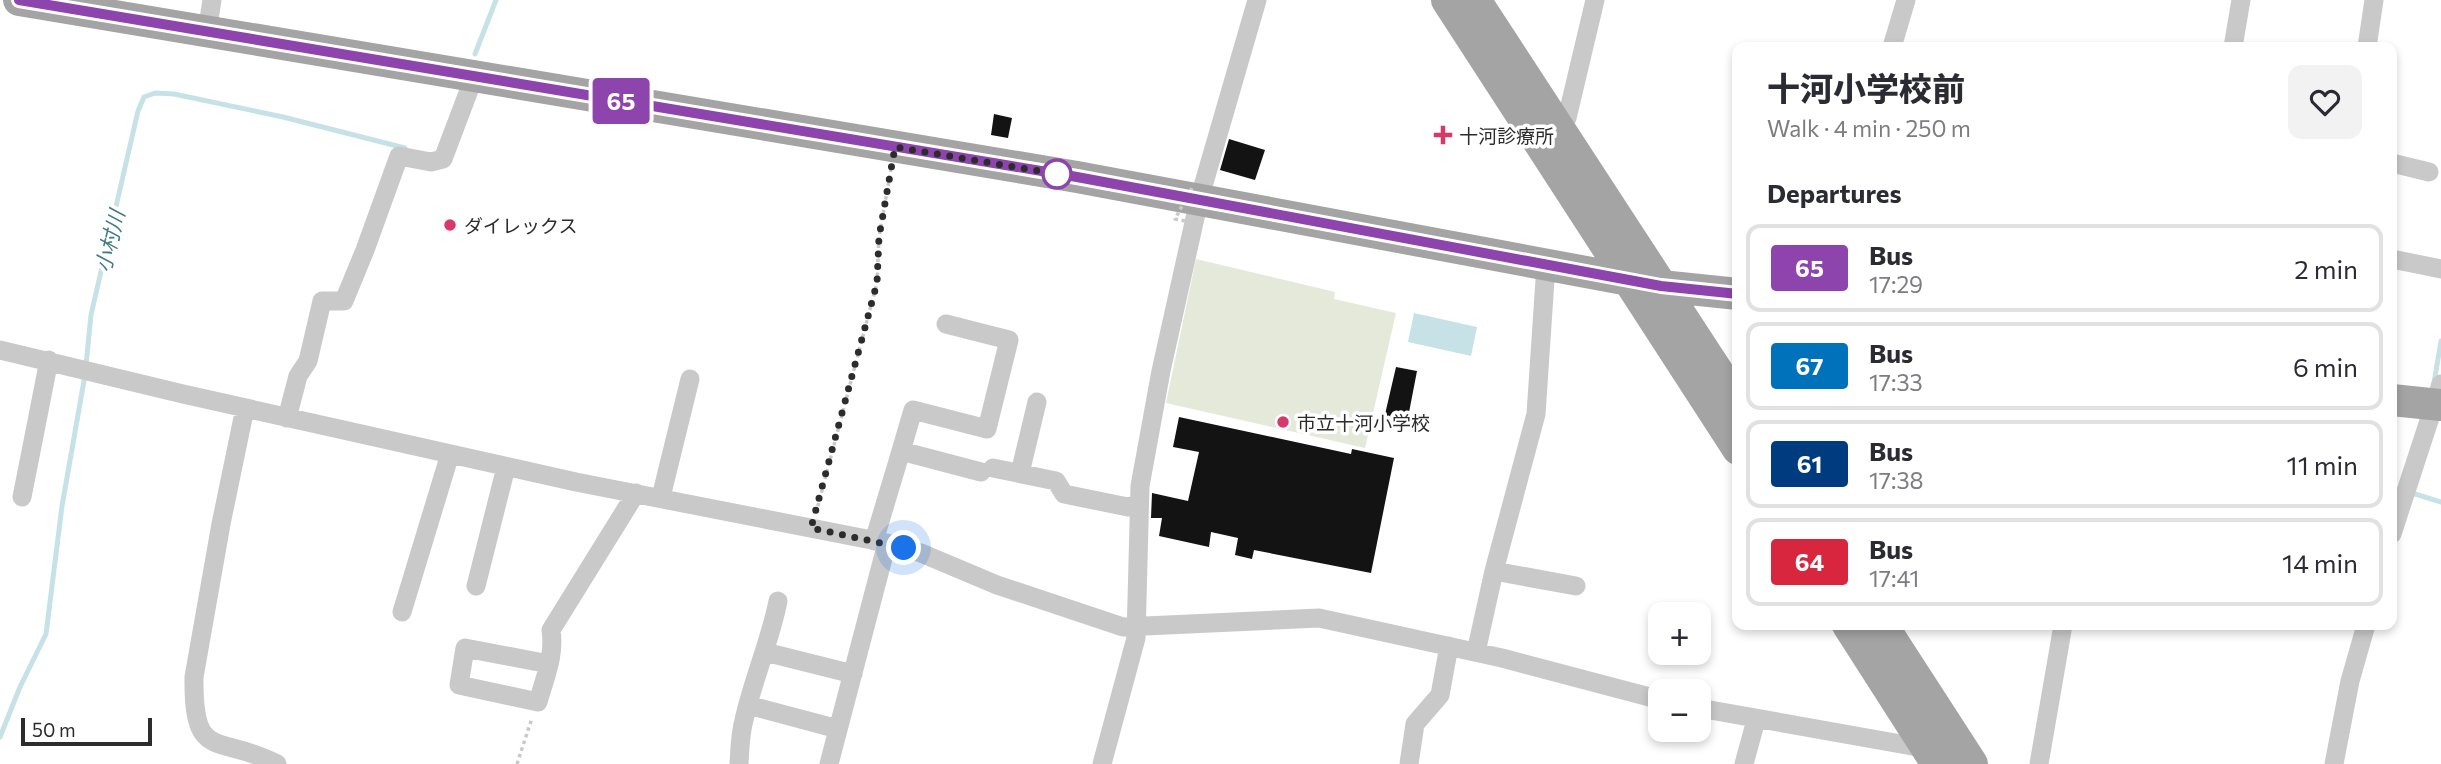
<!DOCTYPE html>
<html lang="en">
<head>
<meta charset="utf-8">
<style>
  :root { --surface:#fff; --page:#f2f2f3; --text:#2b2b33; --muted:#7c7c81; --line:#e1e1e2 }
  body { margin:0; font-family:Commissioner,"Noto Sans JP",sans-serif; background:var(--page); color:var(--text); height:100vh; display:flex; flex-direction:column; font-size:26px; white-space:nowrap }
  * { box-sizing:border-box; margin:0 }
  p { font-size:23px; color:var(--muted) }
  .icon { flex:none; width:38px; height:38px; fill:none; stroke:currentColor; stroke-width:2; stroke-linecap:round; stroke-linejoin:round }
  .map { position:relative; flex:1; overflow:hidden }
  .drawer { position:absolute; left:1732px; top:42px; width:665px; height:588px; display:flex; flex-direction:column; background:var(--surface); border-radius:14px; box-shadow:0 4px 10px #0003 }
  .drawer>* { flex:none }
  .badge { padding:0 14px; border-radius:5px; font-size:24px; line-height:46px }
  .buttons { position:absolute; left:1648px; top:602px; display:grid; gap:14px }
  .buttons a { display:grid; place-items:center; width:63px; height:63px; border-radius:14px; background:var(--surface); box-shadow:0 4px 10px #0003; font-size:35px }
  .scale { position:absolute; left:21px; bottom:18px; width:131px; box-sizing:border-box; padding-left:7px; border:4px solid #2c2c2c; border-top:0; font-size:19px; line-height:24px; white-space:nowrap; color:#2c2c2c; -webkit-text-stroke:5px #fff; paint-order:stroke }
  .you { position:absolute; width:35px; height:35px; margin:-18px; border:5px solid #fff; border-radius:50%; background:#1a73e8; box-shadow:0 0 0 10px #1a73e833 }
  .map>.badge { position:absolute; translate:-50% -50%; box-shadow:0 0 0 4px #fff }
  h2 { padding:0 35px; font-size:26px; line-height:63px }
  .round { display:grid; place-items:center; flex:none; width:74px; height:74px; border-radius:14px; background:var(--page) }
  .summary { display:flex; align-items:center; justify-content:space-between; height:119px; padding:0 35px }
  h1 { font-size:33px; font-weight:800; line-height:52px }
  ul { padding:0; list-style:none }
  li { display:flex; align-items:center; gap:21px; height:88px; margin:0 14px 10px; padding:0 21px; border:4px solid var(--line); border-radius:14px }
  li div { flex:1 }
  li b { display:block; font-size:26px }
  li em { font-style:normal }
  li .badge { min-width:77px; font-weight:700; text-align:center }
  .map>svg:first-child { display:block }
  .green { fill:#e5e9da }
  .water { fill:#c7e2e7 }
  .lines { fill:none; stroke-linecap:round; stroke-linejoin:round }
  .stream { stroke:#c7e2e7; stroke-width:5 }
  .building { fill:#131313 }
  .path { stroke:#c9c9c9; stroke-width:3.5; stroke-dasharray:3.5 3.5; stroke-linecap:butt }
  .minor { stroke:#c9c9c9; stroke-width:19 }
  .primary { stroke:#a4a4a4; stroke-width:32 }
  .path-bridge { stroke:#c9c9c9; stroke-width:3.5; stroke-dasharray:3.5 3.5; stroke-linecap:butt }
  .line-casing { stroke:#fff; stroke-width:16 }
  .line { stroke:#8e44ad; stroke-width:10 }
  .walk { stroke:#2c2c2c; stroke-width:7; stroke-dasharray:0 12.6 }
  .poi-dot { fill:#d73a69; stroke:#fff; stroke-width:2.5 }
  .stop-dot { fill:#fff; stroke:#8e44ad; stroke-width:3.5 }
  .labels { text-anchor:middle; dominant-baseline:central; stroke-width:7; stroke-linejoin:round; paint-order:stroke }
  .poi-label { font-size:19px; fill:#2c2c2c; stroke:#fff; text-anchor:start }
  .water-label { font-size:21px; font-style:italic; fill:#417b87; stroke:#fff }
</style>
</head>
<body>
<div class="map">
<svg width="2441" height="764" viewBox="0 0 2441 764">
  <rect width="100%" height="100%" fill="#fff"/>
  <!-- green -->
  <path class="green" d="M1196,259L1335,292L1334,299L1396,313L1365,448L1166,403Z"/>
  <!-- water -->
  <path class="water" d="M1414,313L1477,327L1471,356L1408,342Z"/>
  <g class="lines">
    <!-- stream -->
    <path class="stream" d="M475,54L496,0
      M86,365L91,315L138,111L144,97L155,93L174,94L283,117L405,148
      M2434,383L2441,341
      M2412,493L2441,502
      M0,737L20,687L46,634L62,506L85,375"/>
  </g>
  <!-- building -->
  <path class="building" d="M994,114L1012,118L1008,138L991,135Z
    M1229,139L1265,150L1255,180L1220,170Z
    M1396,367L1417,371L1406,428L1383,423Z
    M1179,417L1351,454L1352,449L1394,458L1371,573L1254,550L1252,559L1235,555L1238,538L1211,532L1209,547L1159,536L1162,518H1151L1152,493L1188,501L1199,452L1173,447Z"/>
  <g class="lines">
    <!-- path -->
    <path class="path" d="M816,513L877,283L879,237L891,169
      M517,764L532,718"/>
    <!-- minor -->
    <path class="minor" d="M207,32L212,0
      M1892,47L1906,0
      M2233,47L2241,0
      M2367,47L2374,0
      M1560,130L1567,118L1595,0
      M2392,163L2429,172
      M2392,259L2441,269
      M946,324L1009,340L987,429L913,410L901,451L981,472
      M0,350L183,394L576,482L887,543L921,553L997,585L1123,627L1319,618L1502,658L1661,700
      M245,408L221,524L194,677C193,764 218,733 277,764
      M287,418L298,376L308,361L322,301H344L365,250L399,156L431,162L443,159L474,77
      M993,468L1056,481L1064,494L1128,507L1139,503
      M1020,473L1037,402
      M22,497L49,360
      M661,497L690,379
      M2392,534L2441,384
      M874,541L901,451
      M1494,571L1576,586
      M476,586L506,467
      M402,612L450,454
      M765,652L853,674
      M1476,652L1494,571L1536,414L1546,265
      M549,664L465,648L459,685L538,702C545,677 555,656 551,630L636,493
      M748,705L838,729
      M1699,708L1929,749
      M739,764C740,749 740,734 744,720C753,679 770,642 778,601
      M829,764L887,543
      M1102,764L1136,638L1140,486L1161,371L1199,200L1257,0
      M1409,764L1415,724L1440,695L1449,646
      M1744,764L1756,720
      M2039,764L2063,625
      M2334,764L2350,681L2366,625"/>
    <!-- primary -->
    <path class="primary" d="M19,0L1077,177L1661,286L1738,294
      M1447,0L1738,449
      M1475,0L1738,403
      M2392,400L2441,405
      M1848,625L1937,764
      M1882,625L1972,764"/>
    <!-- path-bridge -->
    <path class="path-bridge" d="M1192,188L1175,219L1200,224"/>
  </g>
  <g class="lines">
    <defs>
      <path id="line" d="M19,0L1077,177L1661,286L1738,294"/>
    </defs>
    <!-- line casing -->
    <use href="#line" class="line-casing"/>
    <!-- line -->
    <use href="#line" class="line"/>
    <!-- walk -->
    <path class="walk" d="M904,548L811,528L877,283L879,237L895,147L1057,174"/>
  </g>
  <!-- markers -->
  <g class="poi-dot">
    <path d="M1439.5 124.5h7v7h7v7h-7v7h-7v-7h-7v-7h7z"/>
    <circle cx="450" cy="225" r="7"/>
    <circle cx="1283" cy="422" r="7"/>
  </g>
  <circle class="stop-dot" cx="1057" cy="174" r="14"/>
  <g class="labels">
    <!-- poi labels -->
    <g class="poi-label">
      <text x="1459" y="135">十河診療所</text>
      <text x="464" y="225">ダイレックス</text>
      <text x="1297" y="422">市立十河小学校</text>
    </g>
    <!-- water labels -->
    <g class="water-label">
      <text transform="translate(109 241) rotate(-76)">小村川</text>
    </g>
  </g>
</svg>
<div class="buttons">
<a>+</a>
<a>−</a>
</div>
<div class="scale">50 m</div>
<div class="you" style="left:904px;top:548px"></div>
<b class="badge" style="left:621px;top:101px;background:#8e44ad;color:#fff">65</b>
<section class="drawer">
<div class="summary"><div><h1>十河小学校前</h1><p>Walk · 4 min · 250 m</p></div><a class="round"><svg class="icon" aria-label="heart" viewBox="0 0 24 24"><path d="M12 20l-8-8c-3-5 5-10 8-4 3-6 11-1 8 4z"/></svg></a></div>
<h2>Departures</h2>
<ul>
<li><span class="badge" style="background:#8e44ad;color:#fff">65</span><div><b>Bus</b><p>17:29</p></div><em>2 min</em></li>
<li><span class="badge" style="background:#0072bc;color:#fff">67</span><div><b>Bus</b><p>17:33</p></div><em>6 min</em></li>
<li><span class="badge" style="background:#003b80;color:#fff">61</span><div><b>Bus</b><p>17:38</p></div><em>11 min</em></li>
<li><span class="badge" style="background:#d7263d;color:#fff">64</span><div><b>Bus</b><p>17:41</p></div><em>14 min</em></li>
</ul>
</section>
</div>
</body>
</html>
